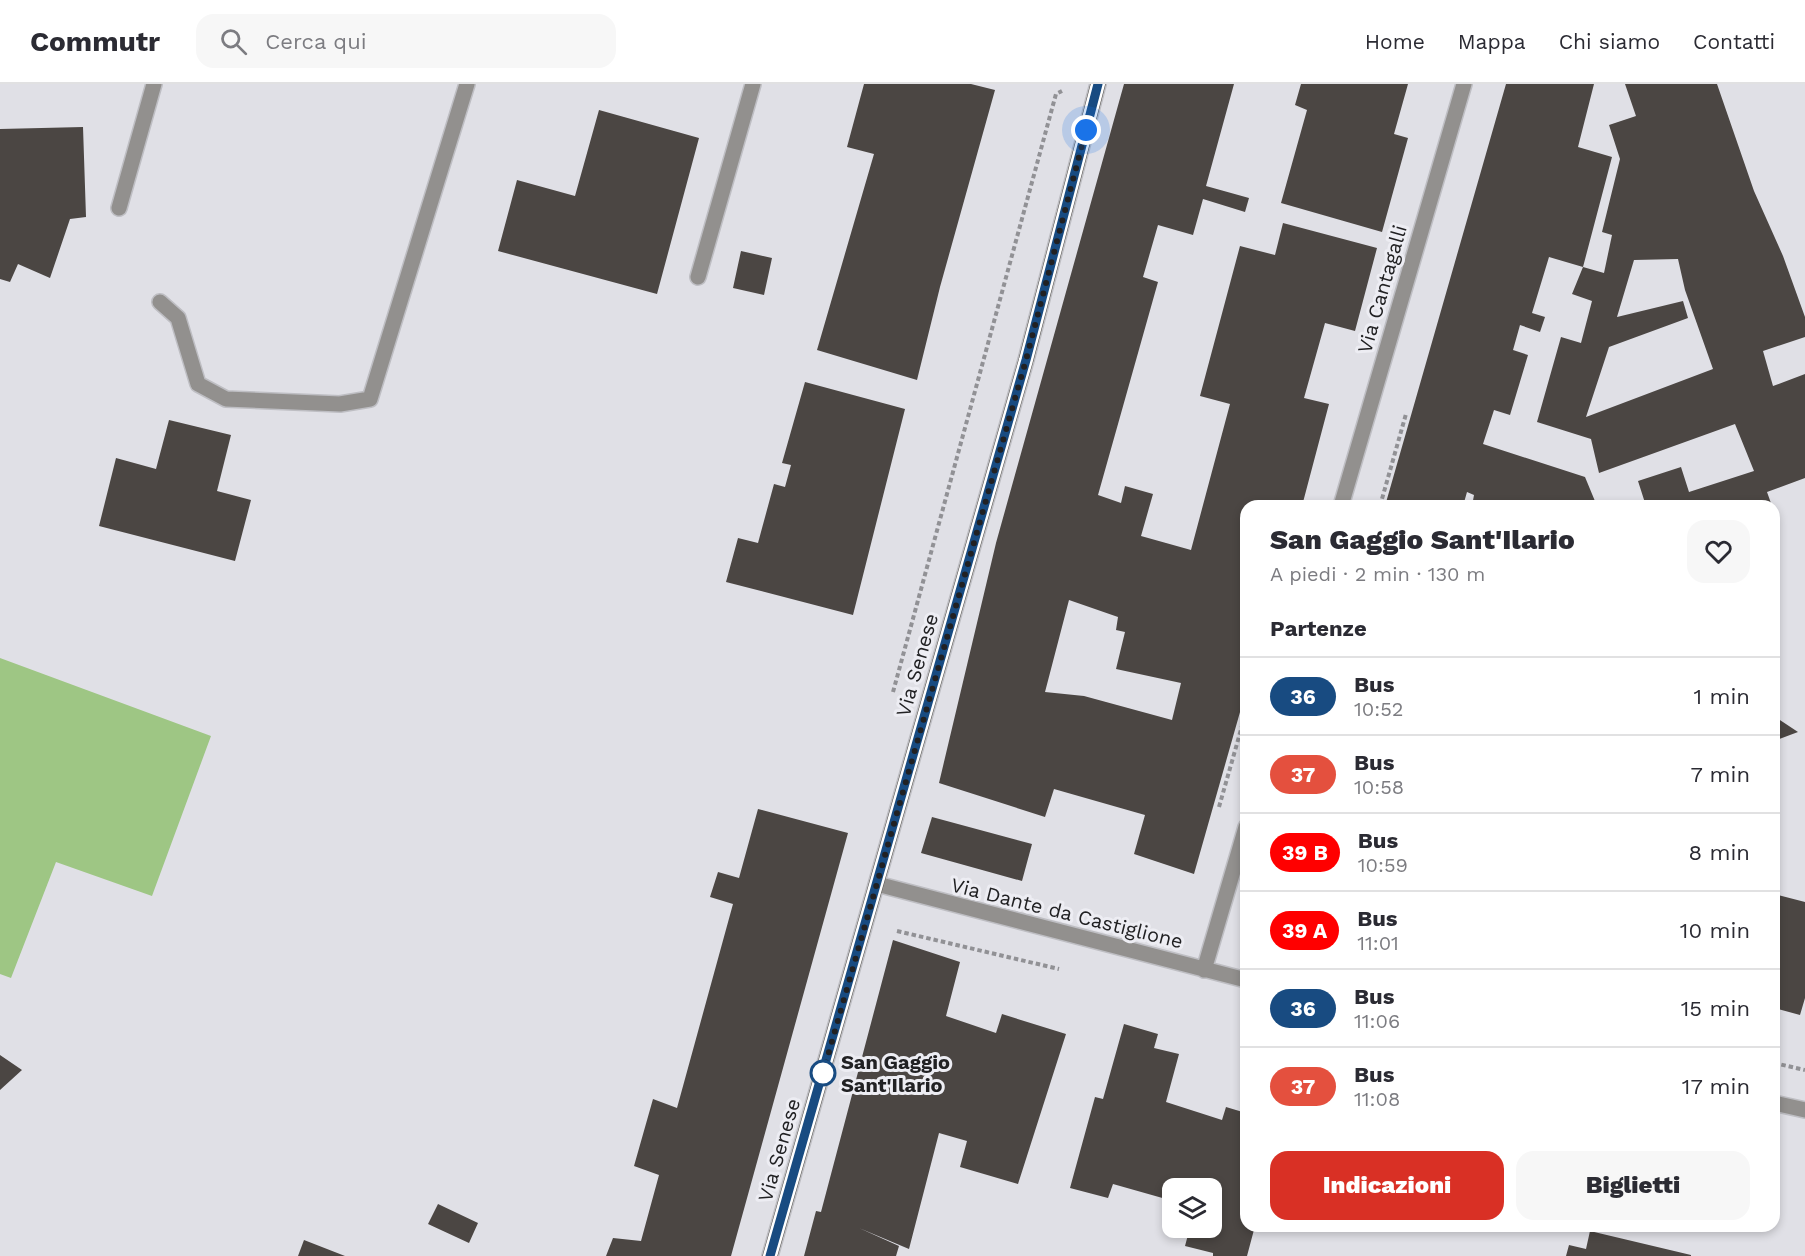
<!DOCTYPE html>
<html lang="it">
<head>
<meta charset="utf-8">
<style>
  :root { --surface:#fff; --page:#f7f7f7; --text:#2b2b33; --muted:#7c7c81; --line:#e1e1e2; --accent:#d93025 }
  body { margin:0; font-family:"Work Sans",sans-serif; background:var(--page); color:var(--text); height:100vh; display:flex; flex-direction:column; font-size:22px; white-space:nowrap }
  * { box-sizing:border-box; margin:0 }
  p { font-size:20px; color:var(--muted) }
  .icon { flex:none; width:33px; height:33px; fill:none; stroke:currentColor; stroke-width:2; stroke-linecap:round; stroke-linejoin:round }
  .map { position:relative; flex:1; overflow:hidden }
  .panel { position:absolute; left:1240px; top:416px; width:540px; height:732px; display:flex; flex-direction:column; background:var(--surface); border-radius:18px; box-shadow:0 3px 9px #0003 }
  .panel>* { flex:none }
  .badge { padding:0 12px; border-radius:20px; font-size:21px; line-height:39px }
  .controls { position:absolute; left:1162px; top:1094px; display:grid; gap:12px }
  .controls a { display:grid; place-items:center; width:60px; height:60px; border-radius:12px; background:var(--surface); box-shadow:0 3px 9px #0003; font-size:30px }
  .you { position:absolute; width:30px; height:30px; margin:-15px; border:4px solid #fff; border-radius:50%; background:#1a73e8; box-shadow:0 0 0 9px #1a73e833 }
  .map>.badge { position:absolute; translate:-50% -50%; box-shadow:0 0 0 3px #fff }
  h2 { padding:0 30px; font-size:22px; line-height:54px }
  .round { display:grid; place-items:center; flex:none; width:63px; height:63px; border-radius:18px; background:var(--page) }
  .headline { display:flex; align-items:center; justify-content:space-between; height:102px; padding:0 30px }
  h1 { font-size:28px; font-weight:800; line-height:45px }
  .button { display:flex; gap:12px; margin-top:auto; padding:12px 30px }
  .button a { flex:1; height:69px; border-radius:18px; background:var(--accent); color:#fff; font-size:24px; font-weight:800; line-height:69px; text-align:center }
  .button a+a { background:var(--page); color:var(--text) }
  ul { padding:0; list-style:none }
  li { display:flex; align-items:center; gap:18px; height:78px; padding:0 30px; border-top:2px solid var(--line) }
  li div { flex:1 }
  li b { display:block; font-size:22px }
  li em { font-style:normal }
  li .badge { min-width:66px; font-weight:700; text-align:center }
  header { display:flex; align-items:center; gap:36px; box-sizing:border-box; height:84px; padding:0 30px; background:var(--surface); border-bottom:2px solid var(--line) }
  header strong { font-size:28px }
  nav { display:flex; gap:33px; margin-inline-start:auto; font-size:21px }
  .search { width:420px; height:54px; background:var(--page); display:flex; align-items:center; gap:15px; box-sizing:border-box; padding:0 21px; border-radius:18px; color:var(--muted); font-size:22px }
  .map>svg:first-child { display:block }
  .green { fill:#9ec684 }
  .building { fill:#4b4643; fill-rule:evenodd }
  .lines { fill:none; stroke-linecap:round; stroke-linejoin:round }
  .minor-casing { stroke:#bebec3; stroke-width:18 }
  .major-casing { stroke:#bebec3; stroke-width:18 }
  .path { stroke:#919195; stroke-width:4; stroke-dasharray:4.5 3; stroke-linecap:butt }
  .minor { stroke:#92908e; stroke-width:15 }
  .major { stroke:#524f4b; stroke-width:15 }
  .line-casing { stroke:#fff; stroke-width:14 }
  .line { stroke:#184b81; stroke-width:9 }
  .walk { stroke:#212123; stroke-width:6; stroke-dasharray:0 10.8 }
  .stop-dot { fill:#fff; stroke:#184b81; stroke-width:3 }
  .labels { text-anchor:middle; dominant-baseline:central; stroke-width:6; stroke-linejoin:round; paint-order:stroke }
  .street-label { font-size:20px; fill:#212123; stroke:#ededf3 }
  .stop-label { font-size:20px; font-weight:bold; fill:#212123; stroke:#ededf3; text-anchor:start }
</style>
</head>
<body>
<header>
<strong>Commutr</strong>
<div class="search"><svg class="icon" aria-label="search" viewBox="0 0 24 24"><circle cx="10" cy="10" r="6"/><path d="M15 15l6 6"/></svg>Cerca qui</div>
<nav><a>Home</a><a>Mappa</a><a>Chi siamo</a><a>Contatti</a></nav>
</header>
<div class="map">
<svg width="1805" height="1172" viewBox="0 0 1805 1172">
  <rect width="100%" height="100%" fill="#e0e0e6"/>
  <!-- green -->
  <path class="green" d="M0,574L211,652L152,812L56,778L11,894L0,890Z"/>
  <!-- building -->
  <path class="building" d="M864,0H971L995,6L940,203L917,296L817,266L874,70L847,63Z
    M1124,0H1234L1206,102L1249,114L1245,128L1203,115L1193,151L1158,141L1143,193L1158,198L1098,411L1121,419L1125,402L1153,410L1141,452L1191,466L1230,320L1200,312L1240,162L1275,171L1283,139L1377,164L1355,247L1325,239L1304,314L1329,320L1302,422H1246V607L1194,790L1134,770L1145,731L1054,705L1045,733L939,699L996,459ZM1069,516L1118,533L1116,546L1125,548L1116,585L1181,599L1172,636L1084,612L1045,608Z
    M1301,0H1408L1394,50L1408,54L1382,148L1281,119L1307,26L1295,21Z
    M1506,0H1594L1578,63L1612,73L1583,183L1549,173L1532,229L1545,233L1540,248L1520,241L1513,266L1528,271L1510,331L1494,326L1483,360L1585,393L1597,422H1472L1474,411L1467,408L1463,422H1385Z
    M1625,0H1717L1754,107L1783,172L1805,233V253L1763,267L1773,302L1805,290V394L1767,408L1772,422H1646L1638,397L1681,383L1689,408L1754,387L1735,340L1599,389L1591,355L1537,338L1561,253L1581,259L1592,217L1572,210L1583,183L1604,189L1612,151L1602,148L1620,75L1609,41L1636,32ZM1678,175L1685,206L1713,285L1586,333L1609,263L1688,234L1683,217L1617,233L1634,176Z
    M599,26L699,54L657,210L498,167L517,96L575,112Z
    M83,43L86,133L70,135L50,194L18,180L10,198L0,195V45Z
    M741,167L772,174L764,211L733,204Z
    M805,298L905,325L853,531L726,498L738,454L758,459L774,400L785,403L791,381L782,379Z
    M169,336L231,351L217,407L251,416L235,477L99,442L116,374L156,385Z
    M1774,632L1798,648L1774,657Z
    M758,725L848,749L731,1172H606L613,1154L641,1157L659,1091L634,1082L653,1015L677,1024L733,820L710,813L718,788L739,794Z
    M932,733L1032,760L1022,797L921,769Z
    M1774,810L1805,818V914L1800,931L1774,924Z
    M893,856L960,878L946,932L996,949L1002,930L1066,950L1018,1100L960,1083L967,1057L939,1049L909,1165L859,1144L899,1162L896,1172H804L816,1127L821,1128Z
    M1124,940L1158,950L1154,964L1179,970L1166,1018L1222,1036L1226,1023L1246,1029V1142H1255L1247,1172H1213V1169L1185,1162L1189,1147L1178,1143H1212V1104H1173V1117L1113,1100L1108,1114L1070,1104L1095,1013L1103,1015Z
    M0,971L22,986L0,1006Z
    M438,1120L478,1139L469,1159L428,1140Z
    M1590,1147L1691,1171V1172H1566L1569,1161L1586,1165Z
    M304,1156L345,1172H298Z"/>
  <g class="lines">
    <defs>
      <path id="minor" d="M119,124L154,0
        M698,193L753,0
        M160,218L178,234L198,300L226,315L340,320L370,315L467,0
        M1341,422L1464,0
        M877,800L1246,896
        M1204,886L1246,743
        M1774,1019L1805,1026"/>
      <path id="major" d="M770,1172L1026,276L1098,0"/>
    </defs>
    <!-- minor casing -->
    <use href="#minor" class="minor-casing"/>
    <!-- major casing -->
    <use href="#major" class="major-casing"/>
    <!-- path -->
    <path class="path" d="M1380,422L1406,330
      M893,608L1056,10L1062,7
      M1219,723L1246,628
      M897,847L1059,885
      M1774,979L1805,986"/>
    <!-- minor -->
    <use href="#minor" class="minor"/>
    <!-- major -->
    <use href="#major" class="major"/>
  </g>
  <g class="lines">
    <defs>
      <path id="line" d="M770,1172L1026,276L1098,0"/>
    </defs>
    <!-- line casing -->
    <use href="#line" class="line-casing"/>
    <!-- line -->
    <use href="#line" class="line"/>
    <!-- walk -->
    <path class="walk" d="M823,989L1026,276L1086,46"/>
  </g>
  <!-- markers -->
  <circle class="stop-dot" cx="823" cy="989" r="12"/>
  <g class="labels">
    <!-- street labels -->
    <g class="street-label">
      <text transform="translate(1382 205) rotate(-74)">Via Cantagalli</text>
      <text transform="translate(917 581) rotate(-74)">Via Senese</text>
      <text transform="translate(1067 829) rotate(14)">Via Dante da Castiglione</text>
      <text transform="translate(779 1066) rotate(-74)">Via Senese</text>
    </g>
    <!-- stop labels -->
    <g class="stop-label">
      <text x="841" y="978">San Gaggio<tspan x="841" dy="23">Sant'Ilario</tspan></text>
    </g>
  </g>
</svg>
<div class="controls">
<a><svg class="icon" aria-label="layers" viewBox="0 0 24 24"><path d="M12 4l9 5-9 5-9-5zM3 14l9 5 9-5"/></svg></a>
</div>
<div class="you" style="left:1086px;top:46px"></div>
<section class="panel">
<div class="headline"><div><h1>San Gaggio Sant'Ilario</h1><p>A piedi · 2 min · 130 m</p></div><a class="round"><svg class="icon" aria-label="heart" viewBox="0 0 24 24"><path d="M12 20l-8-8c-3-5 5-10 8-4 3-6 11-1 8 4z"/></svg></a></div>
<h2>Partenze</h2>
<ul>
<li><span class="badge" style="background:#184b81;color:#fff">36</span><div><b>Bus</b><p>10:52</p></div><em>1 min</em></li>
<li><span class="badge" style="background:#e4503e;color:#fff">37</span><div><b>Bus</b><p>10:58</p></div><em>7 min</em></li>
<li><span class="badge" style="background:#f00;color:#fff">39 B</span><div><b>Bus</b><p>10:59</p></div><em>8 min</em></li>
<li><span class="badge" style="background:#f00;color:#fff">39 A</span><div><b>Bus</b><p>11:01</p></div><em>10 min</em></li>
<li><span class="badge" style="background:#184b81;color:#fff">36</span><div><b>Bus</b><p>11:06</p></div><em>15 min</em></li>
<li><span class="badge" style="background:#e4503e;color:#fff">37</span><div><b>Bus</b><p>11:08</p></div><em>17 min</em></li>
</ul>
<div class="button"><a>Indicazioni</a><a>Biglietti</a></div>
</section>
</div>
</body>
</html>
